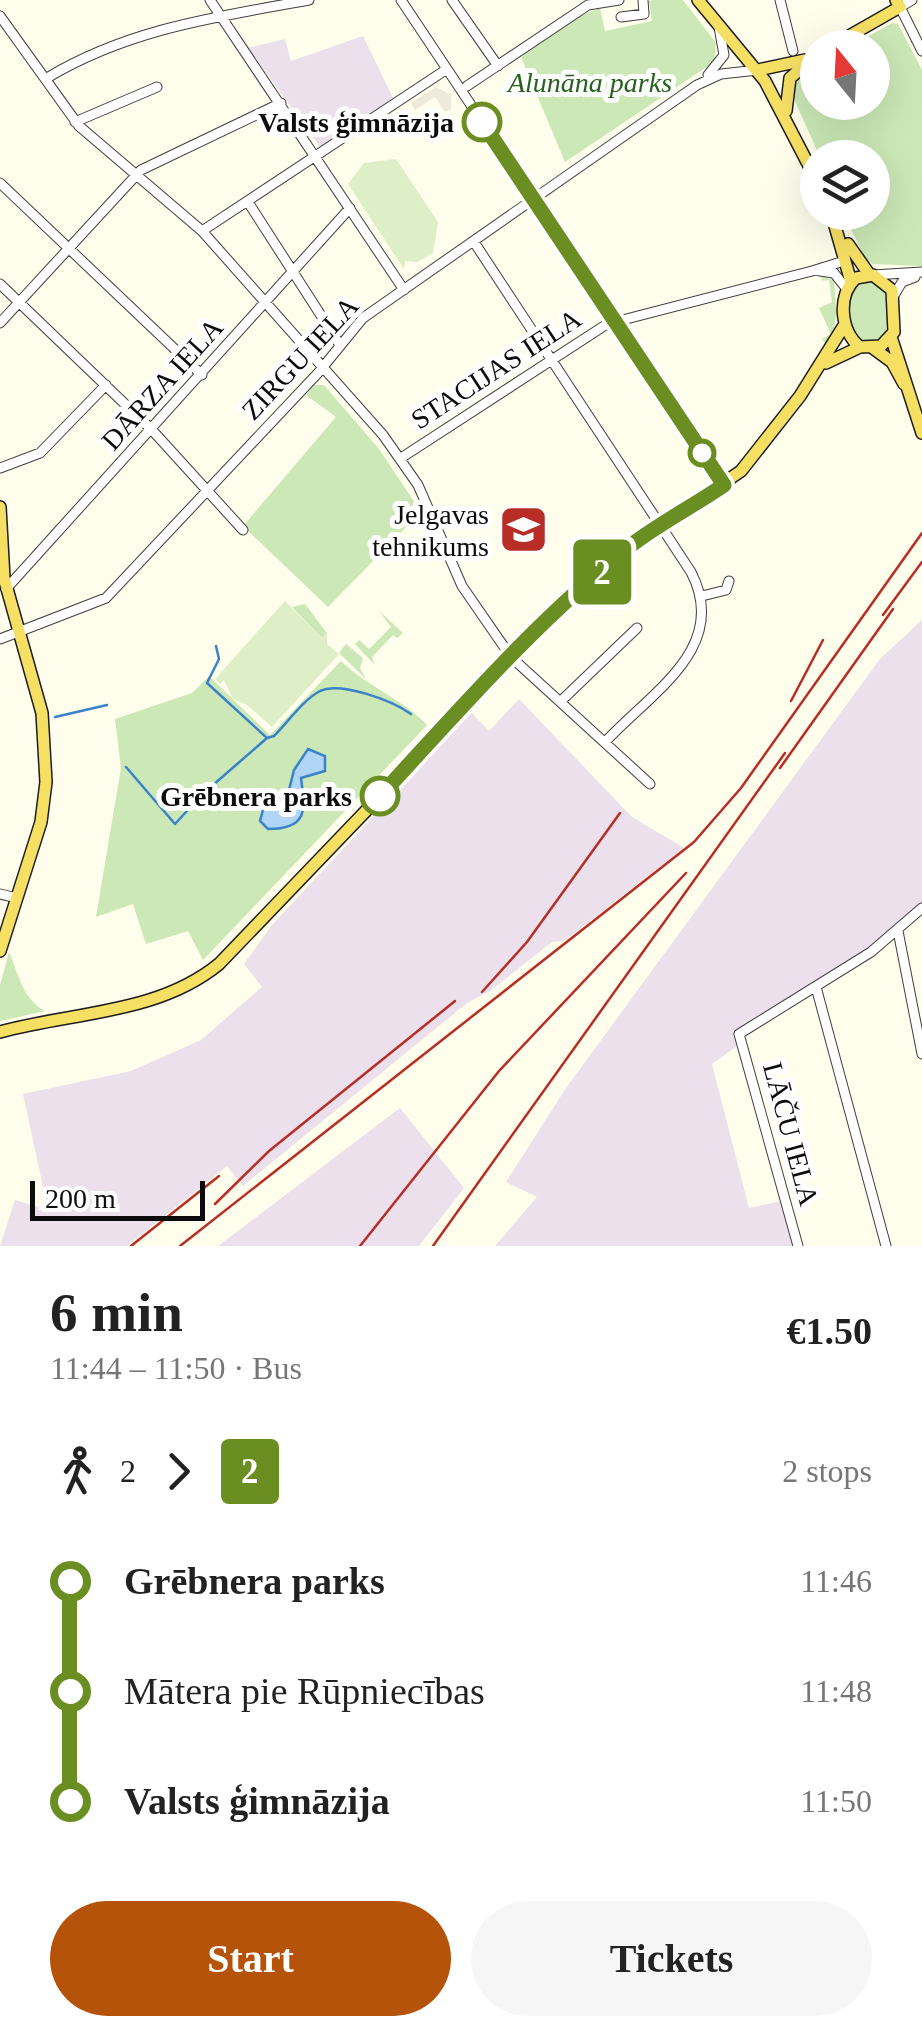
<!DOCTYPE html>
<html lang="en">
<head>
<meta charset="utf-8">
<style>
  :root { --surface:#fff; --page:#f6f6f6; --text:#222; --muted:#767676; --accent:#b45309 }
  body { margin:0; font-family:"Times New Roman",serif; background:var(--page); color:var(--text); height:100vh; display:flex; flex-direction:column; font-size:38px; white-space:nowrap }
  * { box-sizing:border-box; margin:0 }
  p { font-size:32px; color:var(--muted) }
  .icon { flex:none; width:55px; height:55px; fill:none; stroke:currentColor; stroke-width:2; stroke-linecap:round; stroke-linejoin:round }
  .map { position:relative; height:1246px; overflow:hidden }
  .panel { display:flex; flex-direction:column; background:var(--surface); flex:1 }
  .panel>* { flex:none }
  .badge { padding:0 20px; border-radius:8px; font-size:35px; line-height:65px }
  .needle { width:65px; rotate:342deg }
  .tools { position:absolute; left:800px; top:30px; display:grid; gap:20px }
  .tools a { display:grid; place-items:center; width:90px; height:90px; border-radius:50%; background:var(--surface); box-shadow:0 10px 40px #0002; font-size:50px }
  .scale { position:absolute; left:30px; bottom:25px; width:175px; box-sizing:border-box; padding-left:10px; border:5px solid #0c0c0c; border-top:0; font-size:28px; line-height:35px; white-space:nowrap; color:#0c0c0c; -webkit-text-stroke:8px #fff; paint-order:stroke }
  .map>.badge { position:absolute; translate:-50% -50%; box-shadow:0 0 0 5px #fff }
  .legs { display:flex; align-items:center; gap:15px; height:110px; padding:0 50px; font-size:32px }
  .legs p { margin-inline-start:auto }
  .summary { display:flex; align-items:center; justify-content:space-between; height:170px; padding:0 50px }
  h1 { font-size:55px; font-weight:700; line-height:75px }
  .button { display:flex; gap:20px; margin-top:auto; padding:20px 50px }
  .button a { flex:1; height:115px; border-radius:60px; background:var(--accent); color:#fff; font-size:40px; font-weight:700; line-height:115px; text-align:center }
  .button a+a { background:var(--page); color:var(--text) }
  ul { padding:0 50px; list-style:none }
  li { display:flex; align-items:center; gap:35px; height:110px; font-size:38px }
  li i { display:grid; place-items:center; width:15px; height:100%; margin:0 12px; background:currentColor }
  li i::after { content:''; width:25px; height:25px; margin:-12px; border:8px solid; border-radius:50%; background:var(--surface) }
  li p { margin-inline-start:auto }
  li:first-child i { background:linear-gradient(#0000 50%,currentColor 0) }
  li:last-child i { background:linear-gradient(currentColor 50%,#0000 0) }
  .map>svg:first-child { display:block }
  .industrial { fill:#ebe0eb }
  .green { fill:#cbe8b6 }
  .pitch { fill:#deefc8 }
  .plaza { fill:#edeadb }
  .water { fill:#b1d5f5; stroke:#3a82ca; stroke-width:2.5 }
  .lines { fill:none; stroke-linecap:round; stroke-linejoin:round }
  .stream { stroke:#3a82ca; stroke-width:2.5 }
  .minor-casing { stroke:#3f3f3f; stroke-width:11 }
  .major-casing { stroke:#1d1d1d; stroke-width:14 }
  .minor { stroke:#fff; stroke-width:9 }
  .major { stroke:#f6e064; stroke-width:11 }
  .rail { stroke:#b82e27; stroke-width:2.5 }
  .line-1-casing { stroke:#fff; stroke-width:22 }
  .line-1 { stroke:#6b8e23; stroke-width:15 }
  .stop-1-dot { fill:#fff; stroke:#6b8e23; stroke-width:5 }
  .labels { text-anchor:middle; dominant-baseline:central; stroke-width:10; stroke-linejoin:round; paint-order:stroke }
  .park-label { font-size:28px; font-style:italic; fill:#26621e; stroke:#fff }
  .stop-label { font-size:28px; font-weight:bold; fill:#0c0c0c; stroke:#fff; text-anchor:end }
  .street-label { font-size:28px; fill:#0c0c0c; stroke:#fff }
  .poi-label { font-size:28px; fill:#0c0c0c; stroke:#fff; text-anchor:end }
</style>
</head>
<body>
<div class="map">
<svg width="922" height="1246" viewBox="0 0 922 1246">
  <rect width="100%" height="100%" fill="#fffdeb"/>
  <!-- industrial -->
  <path class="industrial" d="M363,36L393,98L321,148L248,48L285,39L291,61Z
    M922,620V903L882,940L758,1018L740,1044L712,1064L749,1208L781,1201L793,1246H495L537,1197L506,1182L566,1088L880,659Z
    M519,699L632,817L684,848L564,941L552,942L490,991L467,1003L243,1186L227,1166L127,1246H0L15,1200L48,1210L23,1094L131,1071L201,1040L262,987L244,964L272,925L471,712L489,731Z
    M400,1108L464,1188L419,1246H218Z"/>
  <!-- green -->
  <path class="green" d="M653,0H683L716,43L714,62L565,162L521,57L575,18L600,8L605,31L652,21L649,1Z
    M892,23L898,24L922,70V266L873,264L866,260L843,213L872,212V158L820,157L793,97L797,78L817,65L818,102H872V48L849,47Z
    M821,275L834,281C836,304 840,325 826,345L822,339L831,334L819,308L832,302L829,280L822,281Z
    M875,280L886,291C888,314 895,336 868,343L859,341C847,322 843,298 861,281Z
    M314,385H324L379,449L421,512L328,607L243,526L336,417L306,395Z
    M305,604L327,633L322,638L292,607Z
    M379,611L403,633L397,638L393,635L372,657L375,665L355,644L359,640L369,649L391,627Z
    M346,644L363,658L360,668L366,679L339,653Z
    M341,661C369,688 403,699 427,725L203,960L188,931L146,944L133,904L96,917L121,768L115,719L192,693L209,676L270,735Z
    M9,952C19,975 22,998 45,1011L0,1021V985Z"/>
  <!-- pitch -->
  <path class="pitch" d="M396,159L438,222L433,253L417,262L405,261L404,269L348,184L364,163Z
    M285,601L322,638L327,633V644L339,654L272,727L247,705L233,699L224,680L220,684L215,679Z"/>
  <!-- plaza -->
  <path class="plaza" d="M436,87L451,95V109L445,112L435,97L415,110L411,103Z"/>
  <!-- water -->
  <path class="water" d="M308,749L325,756V771L301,778C305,809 309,829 268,829L260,821L263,810L289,790L294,770Z"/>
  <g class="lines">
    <!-- stream -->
    <path class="stream" d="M216,646L219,659L207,683L267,738L274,736C288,722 303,700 320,691C341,681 393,701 411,714
      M55,717L107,705
      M126,767L175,824L197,800
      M205,792L267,738"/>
    <defs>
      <path id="minor" d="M210,0L404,290
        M401,0L724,485
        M452,0L498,66
        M780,0L793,51
        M912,0L900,7L922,51
        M0,16L79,126L202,231L383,435L418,485L462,586L511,657L650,784
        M621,17L644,14L643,0
        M708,75L724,55L719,27
        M47,78C128,29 216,17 309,0
        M467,86L588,5L619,0
        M75,122L157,87
        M0,183L202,375
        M248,202L340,345
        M202,231L447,69
        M474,242L691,572C730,647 653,691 606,741
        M820,271L834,273L846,288
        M873,275L922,272
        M0,284L152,430L243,530
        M893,297L902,282L915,277
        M0,323L141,170L281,103
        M401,458L607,324L812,271L841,262L845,257
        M0,468L40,453L106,385
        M6,589L350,208
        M702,596L726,590L729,581
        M0,639L106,598L318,373L363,318L697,85L721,74L758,70
        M561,701L637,628
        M0,894L17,898
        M898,931L922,1054
        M816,987L886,1246
        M798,1246L739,1034L871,952L922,908"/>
      <path id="major" d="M698,0L765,81L818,183
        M828,48L900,7L896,0
        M758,70L805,60
        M786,111L790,78L818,54
        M831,212L851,282
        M848,244L869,274
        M891,337L922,433
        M873,348L892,362L904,384
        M826,363L860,347L881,346L894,332L892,290L873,275L856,278C837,295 840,331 860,347
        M0,507L4,578L42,713L46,782L41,822L0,951
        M0,1032C73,1012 158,1014 219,964L550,619L634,544L741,471L800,396L845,324"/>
    </defs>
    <!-- minor casing -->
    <use href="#minor" class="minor-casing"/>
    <!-- major casing -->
    <use href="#major" class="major-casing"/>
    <!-- minor -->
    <use href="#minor" class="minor"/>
    <!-- major -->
    <use href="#major" class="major"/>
    <!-- rail -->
    <path class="rail" d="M883,615L922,562
      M791,701L823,640
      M780,768L893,609
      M482,992L527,942L620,813
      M215,1204L269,1151L455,1001
      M131,1246L219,1176
      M180,1246L694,842L741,788L922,533
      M360,1246L499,1071L686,873
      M433,1246L785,753"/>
  </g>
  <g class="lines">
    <defs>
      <path id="line-1" d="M380,796C460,709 541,616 634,543C662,522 695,505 724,485L482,122"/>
    </defs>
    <!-- line-1 casing -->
    <use href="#line-1" class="line-1-casing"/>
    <!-- line-1 -->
    <use href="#line-1" class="line-1"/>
  </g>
  <!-- icons -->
  <defs>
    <symbol id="university-square" viewBox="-11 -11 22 22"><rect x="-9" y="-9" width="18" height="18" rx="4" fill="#b82e27" stroke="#fff"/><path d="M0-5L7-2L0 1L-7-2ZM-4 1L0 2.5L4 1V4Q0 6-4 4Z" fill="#fff"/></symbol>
  </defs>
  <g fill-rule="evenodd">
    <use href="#university-square" x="496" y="502" width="55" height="55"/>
  </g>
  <!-- markers -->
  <g class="stop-1-dot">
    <circle cx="482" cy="122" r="18"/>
    <circle cx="702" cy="453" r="12"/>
    <circle cx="380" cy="796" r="18"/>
  </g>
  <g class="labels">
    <!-- park labels -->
    <g class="park-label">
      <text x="590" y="82">Alunāna parks</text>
    </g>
    <!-- stop labels -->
    <g class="stop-label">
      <text x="454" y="122">Valsts ģimnāzija</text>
      <text x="352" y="796">Grēbnera parks</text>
    </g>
    <!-- street labels -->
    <g class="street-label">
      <text transform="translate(300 358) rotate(-47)">ZIRGU IELA</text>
      <text transform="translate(496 369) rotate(-33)">STACIJAS IELA</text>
      <text transform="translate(162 384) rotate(-48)">DĀRZA IELA</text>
      <text transform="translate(791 1134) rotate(75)">LĀČU IELA</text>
    </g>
    <!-- poi labels -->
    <g class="poi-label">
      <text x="489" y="514">Jelgavas<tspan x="489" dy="32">tehnikums</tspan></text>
    </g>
  </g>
</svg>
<div class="tools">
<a><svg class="needle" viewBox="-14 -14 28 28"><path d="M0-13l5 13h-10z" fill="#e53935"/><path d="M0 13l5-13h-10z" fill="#767676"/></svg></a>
<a><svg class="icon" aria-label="layers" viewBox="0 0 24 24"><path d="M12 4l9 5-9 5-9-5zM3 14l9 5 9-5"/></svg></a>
</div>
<div class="scale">200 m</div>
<b class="badge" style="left:602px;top:572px;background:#6b8e23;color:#fff">2</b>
</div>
<section class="panel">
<div class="summary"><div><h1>6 min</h1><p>11:44 – 11:50 · Bus</p></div><b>€1.50</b></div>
<div class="legs"><svg class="icon" aria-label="walk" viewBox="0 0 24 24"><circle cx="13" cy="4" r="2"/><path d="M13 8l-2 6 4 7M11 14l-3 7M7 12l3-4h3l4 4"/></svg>2<svg class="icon" aria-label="forward" viewBox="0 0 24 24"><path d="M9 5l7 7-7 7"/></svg><b class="badge" style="background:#6b8e23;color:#fff">2</b><p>2 stops</p></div>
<ul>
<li><i style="color:#6b8e23"></i><b>Grēbnera parks</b><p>11:46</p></li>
<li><i style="color:#6b8e23"></i><span>Mātera pie Rūpniecības</span><p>11:48</p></li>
<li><i style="color:#6b8e23"></i><b>Valsts ģimnāzija</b><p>11:50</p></li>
</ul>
<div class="button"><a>Start</a><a>Tickets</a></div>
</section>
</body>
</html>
